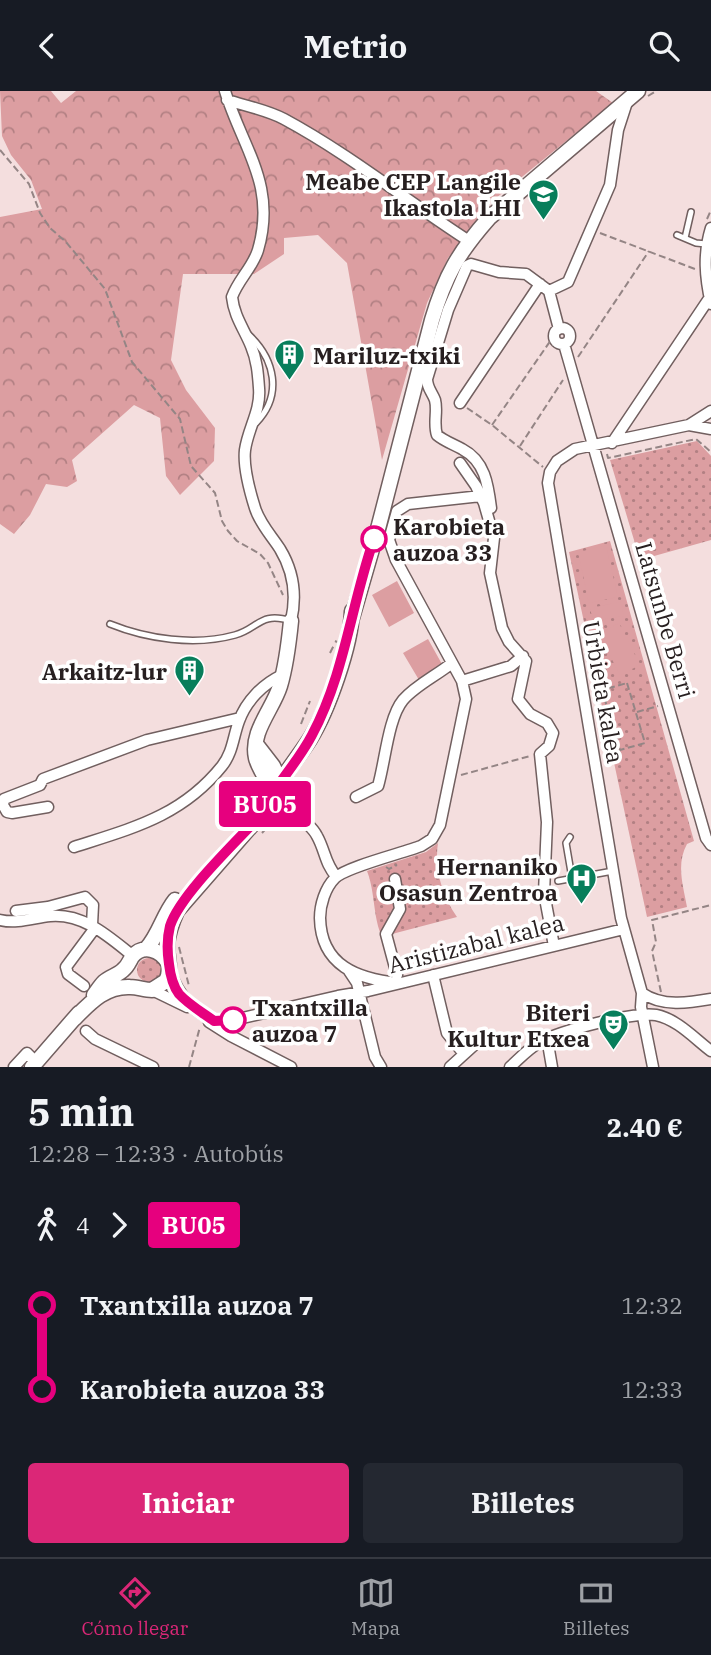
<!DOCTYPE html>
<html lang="es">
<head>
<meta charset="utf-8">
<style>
  :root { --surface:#171b24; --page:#242831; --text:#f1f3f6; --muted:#9ea1a6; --line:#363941; --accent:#db2777 }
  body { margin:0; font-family:"IBM Plex Serif",serif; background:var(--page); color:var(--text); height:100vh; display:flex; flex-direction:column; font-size:26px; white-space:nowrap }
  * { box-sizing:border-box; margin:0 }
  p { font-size:23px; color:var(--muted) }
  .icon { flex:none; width:38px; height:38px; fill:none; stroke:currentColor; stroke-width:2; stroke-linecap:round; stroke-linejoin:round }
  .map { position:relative; height:976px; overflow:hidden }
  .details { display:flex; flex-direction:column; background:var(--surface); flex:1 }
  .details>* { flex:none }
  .badge { padding:0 14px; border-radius:5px; font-size:24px; line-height:46px }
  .map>.badge { position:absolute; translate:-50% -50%; box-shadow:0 0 0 4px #fff }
  .legs { display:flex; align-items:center; gap:10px; height:77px; padding:0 28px; font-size:23px }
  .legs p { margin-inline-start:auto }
  .head { display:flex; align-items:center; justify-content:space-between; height:119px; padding:0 28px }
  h1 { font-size:38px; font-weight:700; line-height:52px }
  .cta { display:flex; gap:14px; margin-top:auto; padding:14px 28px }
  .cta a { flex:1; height:80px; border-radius:7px; background:var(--accent); color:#fff; font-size:28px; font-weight:700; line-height:80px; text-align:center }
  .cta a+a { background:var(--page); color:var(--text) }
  ul { padding:0 28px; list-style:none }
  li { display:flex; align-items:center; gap:24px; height:84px; font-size:26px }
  li i { display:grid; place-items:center; width:10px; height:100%; margin:0 9px; background:currentColor }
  li i::after { content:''; width:18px; height:18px; margin:-9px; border:5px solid; border-radius:50%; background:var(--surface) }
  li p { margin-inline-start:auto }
  li:first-child i { background:linear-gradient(#0000 50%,currentColor 0) }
  li:last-child i { background:linear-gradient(currentColor 50%,#0000 0) }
  header { display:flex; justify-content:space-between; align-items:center; height:91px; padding:0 28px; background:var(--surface); font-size:32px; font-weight:700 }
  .dock { display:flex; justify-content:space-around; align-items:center; height:98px; border-top:2px solid var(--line); background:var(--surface); font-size:19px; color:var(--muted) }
  .dock a { display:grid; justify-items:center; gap:4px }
  .dock .selected { color:var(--accent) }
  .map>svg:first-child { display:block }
  .green { fill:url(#green-dots) }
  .forest { fill:url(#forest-crowns) }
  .pitch { fill:#dc9ea1 }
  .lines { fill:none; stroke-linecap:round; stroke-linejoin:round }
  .lane-casing { stroke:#715f5f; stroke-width:8 }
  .street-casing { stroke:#715f5f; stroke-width:13 }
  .secondary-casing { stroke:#715f5f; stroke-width:17 }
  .path { stroke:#948585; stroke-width:2; stroke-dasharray:7 3.5; stroke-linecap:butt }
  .lane { stroke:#fff; stroke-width:5 }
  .street { stroke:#fff; stroke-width:10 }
  .secondary { stroke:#fff; stroke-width:14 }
  .path-bridge { stroke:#948585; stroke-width:2; stroke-dasharray:7 3.5; stroke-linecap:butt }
  .line-1-casing { stroke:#fff; stroke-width:16 }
  .line-1 { stroke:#e6007e; stroke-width:10 }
  .stop-1-dot { fill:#fff; stroke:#e6007e; stroke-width:3.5 }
  .labels { text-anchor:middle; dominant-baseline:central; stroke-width:7; stroke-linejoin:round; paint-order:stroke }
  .poi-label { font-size:23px; font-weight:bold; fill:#271f20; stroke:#fff; text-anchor:end }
  .stop-label { font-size:23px; font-weight:bold; fill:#271f20; stroke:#fff; text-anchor:start }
  .street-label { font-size:23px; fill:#271f20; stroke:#fff }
</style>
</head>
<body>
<header><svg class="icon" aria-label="back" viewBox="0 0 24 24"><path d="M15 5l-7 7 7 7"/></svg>Metrio<svg class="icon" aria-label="search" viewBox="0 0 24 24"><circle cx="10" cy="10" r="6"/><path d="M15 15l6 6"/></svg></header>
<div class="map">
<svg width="711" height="976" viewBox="0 0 711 976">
  <defs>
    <pattern id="green-dots" width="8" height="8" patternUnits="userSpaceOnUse" patternTransform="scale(1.75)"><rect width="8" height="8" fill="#dc9ea1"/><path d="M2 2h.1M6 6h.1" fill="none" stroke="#b28083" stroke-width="1.8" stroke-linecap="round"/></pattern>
    <pattern id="forest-crowns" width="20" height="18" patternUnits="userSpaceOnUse" patternTransform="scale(1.75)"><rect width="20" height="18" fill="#dc9ea1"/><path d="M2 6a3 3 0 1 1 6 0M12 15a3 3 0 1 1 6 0" fill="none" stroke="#b28083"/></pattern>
  </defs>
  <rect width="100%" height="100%" fill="#f4dede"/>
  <!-- green -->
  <path class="green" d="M697,350L711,365V449L640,469L610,369Z
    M610,450L694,750L687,753C676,773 683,794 687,816L647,826L569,461Z
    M438,752C434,777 442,805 457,826L392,843L395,863C370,842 378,808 367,780L426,761Z
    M137 879a12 12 0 1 1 24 0a12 12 0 1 1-24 0Z"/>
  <!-- forest -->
  <path class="forest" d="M0,0H51L61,12L76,0H596L613,12L490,112L448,167L427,212L382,369L347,172L318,144L284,147V163L254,183H183L171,269L186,299L215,337L214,370L180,404L166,385L160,327L134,314L72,369L77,390L67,396L46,393L30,424L14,443L0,433V126L42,118L31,89L11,64L2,45Z"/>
  <!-- pitch -->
  <path class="pitch" d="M606,455L618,506L589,512L578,461Z
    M397,490L414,522L389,536L372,504Z
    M621,511L624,525L593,530L590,517Z
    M619,532L640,574L620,584L599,543Z
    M428,548L443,575L419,589L403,562Z"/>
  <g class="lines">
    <defs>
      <path id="lane" d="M677,144L696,152L706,153
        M685,147L691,121
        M248,243C275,268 283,304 256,332
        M110,533C147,548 195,555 235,544C258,538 260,520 291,530
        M570,746L566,752L572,787
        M558,790L613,780"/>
      <path id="street" d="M225,0C243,58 277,94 258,159C253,176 238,189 232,206C234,225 244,238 251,255C257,269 258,283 259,297C261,320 248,337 245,359C243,376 250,401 255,417C260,433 271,444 280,458C294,481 297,504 291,530
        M227,9C246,15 267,19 284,28C349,63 407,110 469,150
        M711,137C703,163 705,186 711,213
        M549,200L568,191L610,94L618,39L628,8
        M554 245a8 8 0 1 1 16 0a8 8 0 1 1-16 0Z
        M564,253L706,747L711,754
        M460,312L540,193
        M689,334L711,320
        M612,352L710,206
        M460,372L476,395L484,412L494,447L490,482L502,537L509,551L526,570L518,608L530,623L547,632L553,642L549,655L540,663L547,731L544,802L554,855
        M491,417C488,393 485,370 462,358C453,353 444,350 437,344C433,332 438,320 435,309C432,301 427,297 427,288L448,219L467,175L471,173L499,181L526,183L549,200L559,238
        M462,590L511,575L523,565
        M356,706L378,695C385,672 388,627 403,609C416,594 436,585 452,572
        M280,710C291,721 310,731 317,745C325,759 325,773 336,785
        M48,716L12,722L7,721L3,714L4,708L40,694L43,688L147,649L240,627
        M74,756C133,737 182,725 222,675C233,661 233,646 239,630C246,610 263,593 282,584
        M395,788L400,818L386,843L397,884
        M16,820L48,816L85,806L93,814L92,834
        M0,829C17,833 33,827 50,825C83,822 108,845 133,865
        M170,879C177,903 198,929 225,931L338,905L368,900L624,838
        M349,880L357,892L375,966L381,976
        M433,884L447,942L464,963
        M398,892C358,888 321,875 320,827C320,814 325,797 335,787C346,776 403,762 421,755L432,748L440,734L466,608L462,590L396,469L389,449L397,420L408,413L481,405
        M84,895L68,883L66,876L95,837
        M152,899L187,916
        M642,902C662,916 689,912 711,908
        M209,931L231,945L291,976
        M86,940L95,948L153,976
        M547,947L552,976
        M14,976L27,962L36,971
        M450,976L483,946
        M510,976C520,967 529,957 540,951C560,940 635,920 656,924C677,928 695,948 711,960
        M653,976L641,916L642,902L621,827L548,392L550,381L557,370L575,358L689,334L711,338"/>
      <path id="secondary" d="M352,527L379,434L432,229C445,185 458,162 489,127L638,0
        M256,653L273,675L280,690
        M273,701C268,689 259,679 256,667C250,641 273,618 280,595C286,575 289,550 291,530
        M146,858C159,844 163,824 175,809
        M94,904C97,900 100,895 104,891C110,886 118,884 123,879C128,875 129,871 132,866C143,852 161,859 168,872
        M74,928C90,912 105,895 130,896C138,896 144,899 152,899L166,890C172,878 167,867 167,854C168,842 172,831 177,820L259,726C272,698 293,674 310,648C328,619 351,555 352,520
        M32,976L79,922"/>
    </defs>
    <!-- lane casing -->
    <use href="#lane" class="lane-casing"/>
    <!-- street casing -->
    <use href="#street" class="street-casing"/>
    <!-- secondary casing -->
    <use href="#secondary" class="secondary-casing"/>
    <!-- path -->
    <path class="path" d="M648,5L656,0
      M0,59L29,93L40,122L50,137L66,151L105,198L132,271L180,328L191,375L215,402L222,430L228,440L237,450L260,463L268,472L283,504
      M707,128L711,119
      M600,142L695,178
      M551,248L554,257
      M578,266L649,160
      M467,317L492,334L543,376
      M492,334L551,249
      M520,355L563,289
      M607,363L608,367L696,348L711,361
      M330,562L334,554
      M627,592L645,652L620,659L602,599Z
      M637,621L658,615
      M597,628L609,626
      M301,633L310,610
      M461,684L530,665
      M262,742L279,723
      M386,776L389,778L397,774
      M179,856L189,895
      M661,901L652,860L656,851L652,829L711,814
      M189,976L200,936"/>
    <!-- lane -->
    <use href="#lane" class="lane"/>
    <!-- street -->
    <use href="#street" class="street"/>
    <!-- secondary -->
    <use href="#secondary" class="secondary"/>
    <!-- path-bridge -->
    <path class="path-bridge" d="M335,550L337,551"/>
  </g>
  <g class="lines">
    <defs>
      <path id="line-1" d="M233,929L214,930C203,922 188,913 179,903C173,895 170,882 169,873C167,860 167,847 170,835C180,804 235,752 259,726C273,696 297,673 312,644C345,582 351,514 374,448"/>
    </defs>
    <!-- line-1 casing -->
    <use href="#line-1" class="line-1-casing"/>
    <!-- line-1 -->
    <use href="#line-1" class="line-1"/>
  </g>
  <!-- icons -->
  <defs>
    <symbol id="school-pin" viewBox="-11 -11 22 30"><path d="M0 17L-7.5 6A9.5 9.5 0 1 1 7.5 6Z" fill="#087e5b" stroke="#fff"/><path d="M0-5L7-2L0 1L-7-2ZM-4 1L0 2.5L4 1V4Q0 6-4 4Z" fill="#fff"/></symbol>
    <symbol id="building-pin" viewBox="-11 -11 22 30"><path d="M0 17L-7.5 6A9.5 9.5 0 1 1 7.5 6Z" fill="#087e5b" stroke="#fff"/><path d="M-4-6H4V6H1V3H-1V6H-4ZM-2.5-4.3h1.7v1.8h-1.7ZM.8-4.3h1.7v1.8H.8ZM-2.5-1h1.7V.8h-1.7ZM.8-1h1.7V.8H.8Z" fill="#fff"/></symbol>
    <symbol id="hospital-pin" viewBox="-11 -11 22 30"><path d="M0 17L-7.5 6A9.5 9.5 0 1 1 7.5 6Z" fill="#087e5b" stroke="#fff"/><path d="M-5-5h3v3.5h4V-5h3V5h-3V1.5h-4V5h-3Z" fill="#fff"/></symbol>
    <symbol id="theatre-pin" viewBox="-11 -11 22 30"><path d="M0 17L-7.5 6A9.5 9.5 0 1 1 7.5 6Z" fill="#087e5b" stroke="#fff"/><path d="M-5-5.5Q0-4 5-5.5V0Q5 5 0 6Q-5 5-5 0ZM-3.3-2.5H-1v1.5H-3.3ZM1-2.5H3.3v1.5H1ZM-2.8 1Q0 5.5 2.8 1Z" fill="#fff"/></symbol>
  </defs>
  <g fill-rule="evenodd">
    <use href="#school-pin" x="526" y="86" width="35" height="47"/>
    <use href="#building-pin" x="272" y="246" width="35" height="47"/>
    <use href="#building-pin" x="172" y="562" width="35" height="47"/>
    <use href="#hospital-pin" x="564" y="770" width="35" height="47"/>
    <use href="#theatre-pin" x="596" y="916" width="35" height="47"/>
  </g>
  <!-- markers -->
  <g class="stop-1-dot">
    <circle cx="374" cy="448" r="12"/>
    <circle cx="233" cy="929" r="12"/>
  </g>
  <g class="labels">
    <!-- poi labels -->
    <g class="poi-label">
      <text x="521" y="90">Meabe CEP Langile<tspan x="521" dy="26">Ikastola LHI</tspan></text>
      <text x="313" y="264" text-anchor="start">Mariluz-txiki</text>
      <text x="167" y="580">Arkaitz-lur</text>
      <text x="558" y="775">Hernaniko<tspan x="558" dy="26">Osasun Zentroa</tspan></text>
      <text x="590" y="921">Biteri<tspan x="590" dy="26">Kultur Etxea</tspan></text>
    </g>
    <!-- stop labels -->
    <g class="stop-label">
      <text x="393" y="435">Karobieta<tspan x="393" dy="26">auzoa 33</tspan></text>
      <text x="252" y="916">Txantxilla<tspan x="252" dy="26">auzoa 7</tspan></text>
    </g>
    <!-- street labels -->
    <g class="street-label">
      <text transform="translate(666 529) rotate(74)">Latsunbe Berri</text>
      <text transform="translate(604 601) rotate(80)">Urbieta kalea</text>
      <text transform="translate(476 852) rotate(-14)">Aristizabal kalea</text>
    </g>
  </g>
</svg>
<b class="badge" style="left:265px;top:713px;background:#e6007e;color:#fff">BU05</b>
</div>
<section class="details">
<div class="head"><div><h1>5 min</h1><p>12:28 – 12:33 · Autobús</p></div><b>2.40 €</b></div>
<div class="legs"><svg class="icon" aria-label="walk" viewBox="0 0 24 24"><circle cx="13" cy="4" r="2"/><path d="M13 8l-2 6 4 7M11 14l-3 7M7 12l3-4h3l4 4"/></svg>4<svg class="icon" aria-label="forward" viewBox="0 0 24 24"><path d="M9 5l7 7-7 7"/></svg><b class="badge" style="background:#e6007e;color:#fff">BU05</b></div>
<ul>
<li><i style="color:#e6007e"></i><b>Txantxilla auzoa 7</b><p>12:32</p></li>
<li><i style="color:#e6007e"></i><b>Karobieta auzoa 33</b><p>12:33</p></li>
</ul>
<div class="cta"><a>Iniciar</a><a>Billetes</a></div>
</section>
<nav class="dock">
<a class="selected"><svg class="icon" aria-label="directions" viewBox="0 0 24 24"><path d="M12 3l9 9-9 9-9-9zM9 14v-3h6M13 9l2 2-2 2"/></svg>Cómo llegar</a>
<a><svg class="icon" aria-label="map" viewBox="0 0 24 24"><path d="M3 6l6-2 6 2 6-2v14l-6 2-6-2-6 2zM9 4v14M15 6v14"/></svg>Mapa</a>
<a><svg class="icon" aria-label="tickets" viewBox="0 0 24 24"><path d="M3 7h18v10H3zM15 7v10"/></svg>Billetes</a>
</nav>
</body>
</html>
